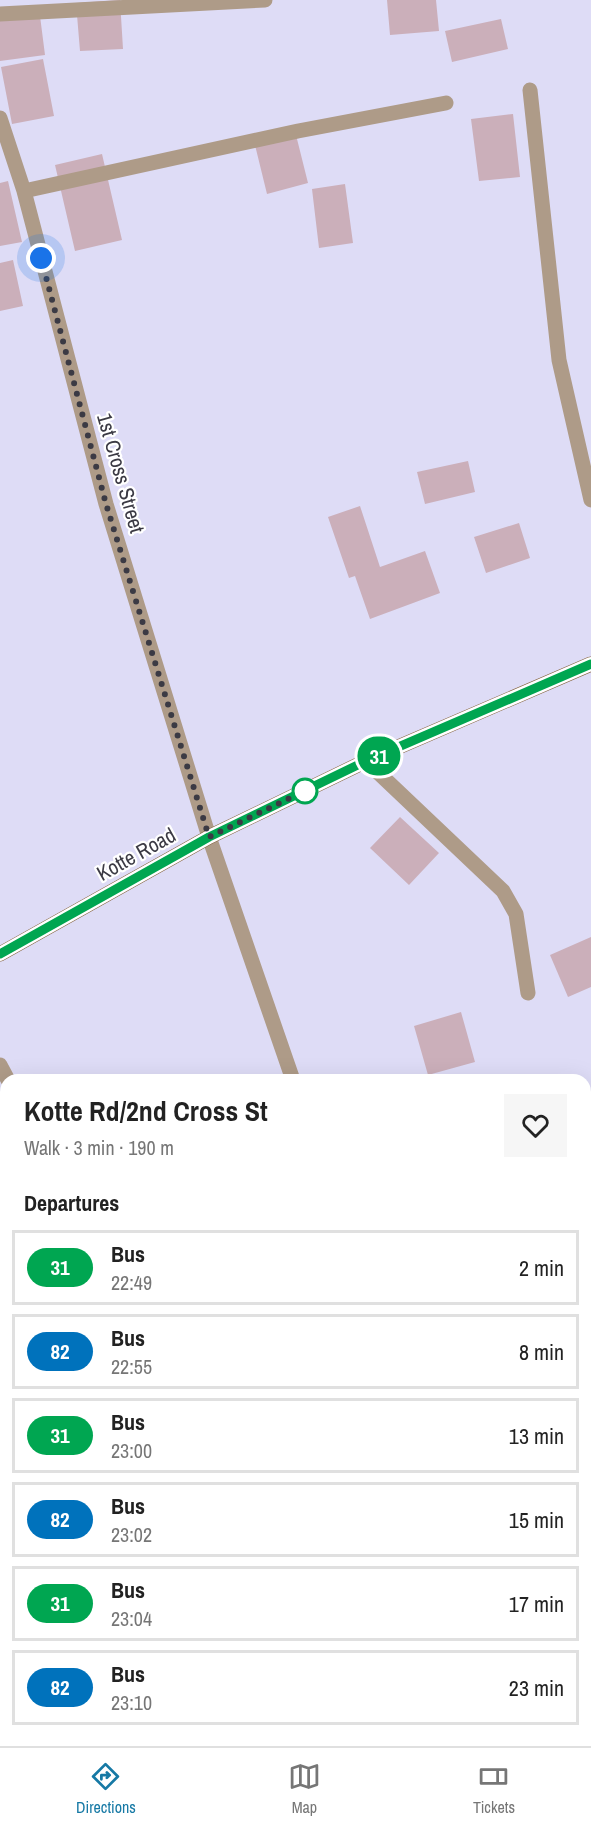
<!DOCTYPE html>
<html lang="en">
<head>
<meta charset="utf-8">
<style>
  :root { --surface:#fff; --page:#f6f6f6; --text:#222; --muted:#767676; --line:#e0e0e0; --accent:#1679a5 }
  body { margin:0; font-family:"Archivo Narrow",sans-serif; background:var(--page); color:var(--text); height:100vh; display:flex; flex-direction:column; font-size:22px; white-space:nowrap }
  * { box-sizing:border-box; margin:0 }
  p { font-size:20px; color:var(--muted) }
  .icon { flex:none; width:33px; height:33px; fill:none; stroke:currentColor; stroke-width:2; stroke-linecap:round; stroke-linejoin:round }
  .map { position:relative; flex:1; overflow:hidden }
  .panel { position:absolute; left:0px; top:1074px; width:591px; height:672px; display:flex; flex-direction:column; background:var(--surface); border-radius:18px 18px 0 0; box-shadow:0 6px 24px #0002 }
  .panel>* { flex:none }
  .badge { padding:0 12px; border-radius:20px; font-size:21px; line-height:39px }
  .you { position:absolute; width:30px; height:30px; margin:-15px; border:4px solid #fff; border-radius:50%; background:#1a73e8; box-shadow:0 0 0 9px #1a73e833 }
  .map>.badge { position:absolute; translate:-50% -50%; box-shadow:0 0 0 3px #fff }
  h2 { padding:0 24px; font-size:22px; line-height:54px }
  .round { display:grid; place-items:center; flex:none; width:63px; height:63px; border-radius:0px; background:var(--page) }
  .headline { display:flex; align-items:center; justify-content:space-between; height:102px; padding:0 24px }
  h1 { font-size:28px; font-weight:800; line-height:45px }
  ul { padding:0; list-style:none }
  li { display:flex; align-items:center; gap:18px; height:75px; margin:0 12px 9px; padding:0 12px; border:3px solid var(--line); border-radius:0px }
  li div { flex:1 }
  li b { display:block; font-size:22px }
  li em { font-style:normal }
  li .badge { min-width:66px; font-weight:700; text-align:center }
  .tab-bar { display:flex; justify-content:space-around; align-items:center; height:84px; border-top:2px solid var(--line); background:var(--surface); font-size:16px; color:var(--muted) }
  .tab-bar a { display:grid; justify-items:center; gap:3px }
  .tab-bar .active { color:var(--accent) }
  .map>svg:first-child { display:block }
  .building { fill:#cbafba }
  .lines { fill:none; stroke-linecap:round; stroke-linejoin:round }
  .minor { stroke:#ae9b88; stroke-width:15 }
  .primary { stroke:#83613f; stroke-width:15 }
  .line-casing { stroke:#fff; stroke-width:14 }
  .line { stroke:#00a651; stroke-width:9 }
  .walk { stroke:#3b3a44; stroke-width:6; stroke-dasharray:0 10.8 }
  .stop-dot { fill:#fff; stroke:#00a651; stroke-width:3 }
  .labels { text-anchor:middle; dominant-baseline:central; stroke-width:4.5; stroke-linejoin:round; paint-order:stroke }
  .street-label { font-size:21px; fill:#3b3a44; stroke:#fff }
</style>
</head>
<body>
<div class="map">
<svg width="591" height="1746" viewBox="0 0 591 1746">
  <rect width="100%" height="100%" fill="#dedcf6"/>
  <!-- building -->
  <path class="building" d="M120,0L123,49L80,51L76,3Z
    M387,0H436L439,31L390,35Z
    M40,16L45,55L0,61V21Z
    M501,19L508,49L452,62L445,31Z
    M43,59L54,116L12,124L1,67Z
    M513,114L520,177L479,181L471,119Z
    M294,127L308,183L267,194L253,137Z
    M102,154L122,240L75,251L55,165Z
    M8,181L22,242L0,246V183Z
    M345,184L353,243L319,248L312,189Z
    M13,260L23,306L0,311V263Z
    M468,461L475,492L425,504L417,472Z
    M360,506L380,567L425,551L440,593L370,619L355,576L349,578L328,517Z
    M519,523L530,558L486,573L474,537Z
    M400,817L439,853L409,885L370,848Z
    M591,937V987L568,997L550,955Z
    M461,1012L475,1062L428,1075L414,1026Z"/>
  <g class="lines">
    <!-- minor -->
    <path class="minor" d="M0,14L265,0
      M530,90L559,360L591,500
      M0,118L24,191L106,504L209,837L293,1080
      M24,191L298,131L446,103
      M366,761L503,891L516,914L528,993
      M0,1065L8,1080
      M585,1457L591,1456
      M0,1696H6
      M229,1740L233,1746
      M568,1740V1746"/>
    <!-- primary -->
    <path class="primary" d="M0,954L209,837L366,761L591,664"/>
  </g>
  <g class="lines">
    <defs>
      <path id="line" d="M0,954L209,837L366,761L591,664"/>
    </defs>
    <!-- line casing -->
    <use href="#line" class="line-casing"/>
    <!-- line -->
    <use href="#line" class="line"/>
    <!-- walk -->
    <path class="walk" d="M41,258L106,504L209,837L307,790L305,791"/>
  </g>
  <!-- markers -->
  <circle class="stop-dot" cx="305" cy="791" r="12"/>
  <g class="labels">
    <!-- street labels -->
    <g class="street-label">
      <text transform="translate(121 473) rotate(74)">1st Cross Street</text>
      <text transform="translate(136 854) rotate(-29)">Kotte Road</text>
    </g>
  </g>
</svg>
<div class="you" style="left:41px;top:258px"></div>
<b class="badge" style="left:379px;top:756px;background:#00a651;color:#fff">31</b>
<section class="panel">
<div class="headline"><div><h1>Kotte Rd/2nd Cross St</h1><p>Walk · 3 min · 190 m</p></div><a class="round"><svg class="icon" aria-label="heart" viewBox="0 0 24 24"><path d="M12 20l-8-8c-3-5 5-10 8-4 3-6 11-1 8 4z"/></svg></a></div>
<h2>Departures</h2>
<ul>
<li><span class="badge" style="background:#00a651;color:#fff">31</span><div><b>Bus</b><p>22:49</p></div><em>2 min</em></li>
<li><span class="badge" style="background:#0072bc;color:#fff">82</span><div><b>Bus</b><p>22:55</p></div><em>8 min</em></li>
<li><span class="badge" style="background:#00a651;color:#fff">31</span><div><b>Bus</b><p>23:00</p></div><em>13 min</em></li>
<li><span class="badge" style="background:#0072bc;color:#fff">82</span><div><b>Bus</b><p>23:02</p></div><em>15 min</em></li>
<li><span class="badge" style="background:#00a651;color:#fff">31</span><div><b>Bus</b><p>23:04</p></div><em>17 min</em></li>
<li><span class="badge" style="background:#0072bc;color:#fff">82</span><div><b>Bus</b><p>23:10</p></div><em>23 min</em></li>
</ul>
</section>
</div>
<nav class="tab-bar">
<a class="active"><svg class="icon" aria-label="directions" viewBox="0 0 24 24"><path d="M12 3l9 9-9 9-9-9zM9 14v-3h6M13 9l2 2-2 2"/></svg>Directions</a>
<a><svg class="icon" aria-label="map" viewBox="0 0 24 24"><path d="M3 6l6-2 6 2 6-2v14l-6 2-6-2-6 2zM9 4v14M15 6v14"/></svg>Map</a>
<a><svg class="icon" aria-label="tickets" viewBox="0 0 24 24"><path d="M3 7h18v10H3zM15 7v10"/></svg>Tickets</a>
</nav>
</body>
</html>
